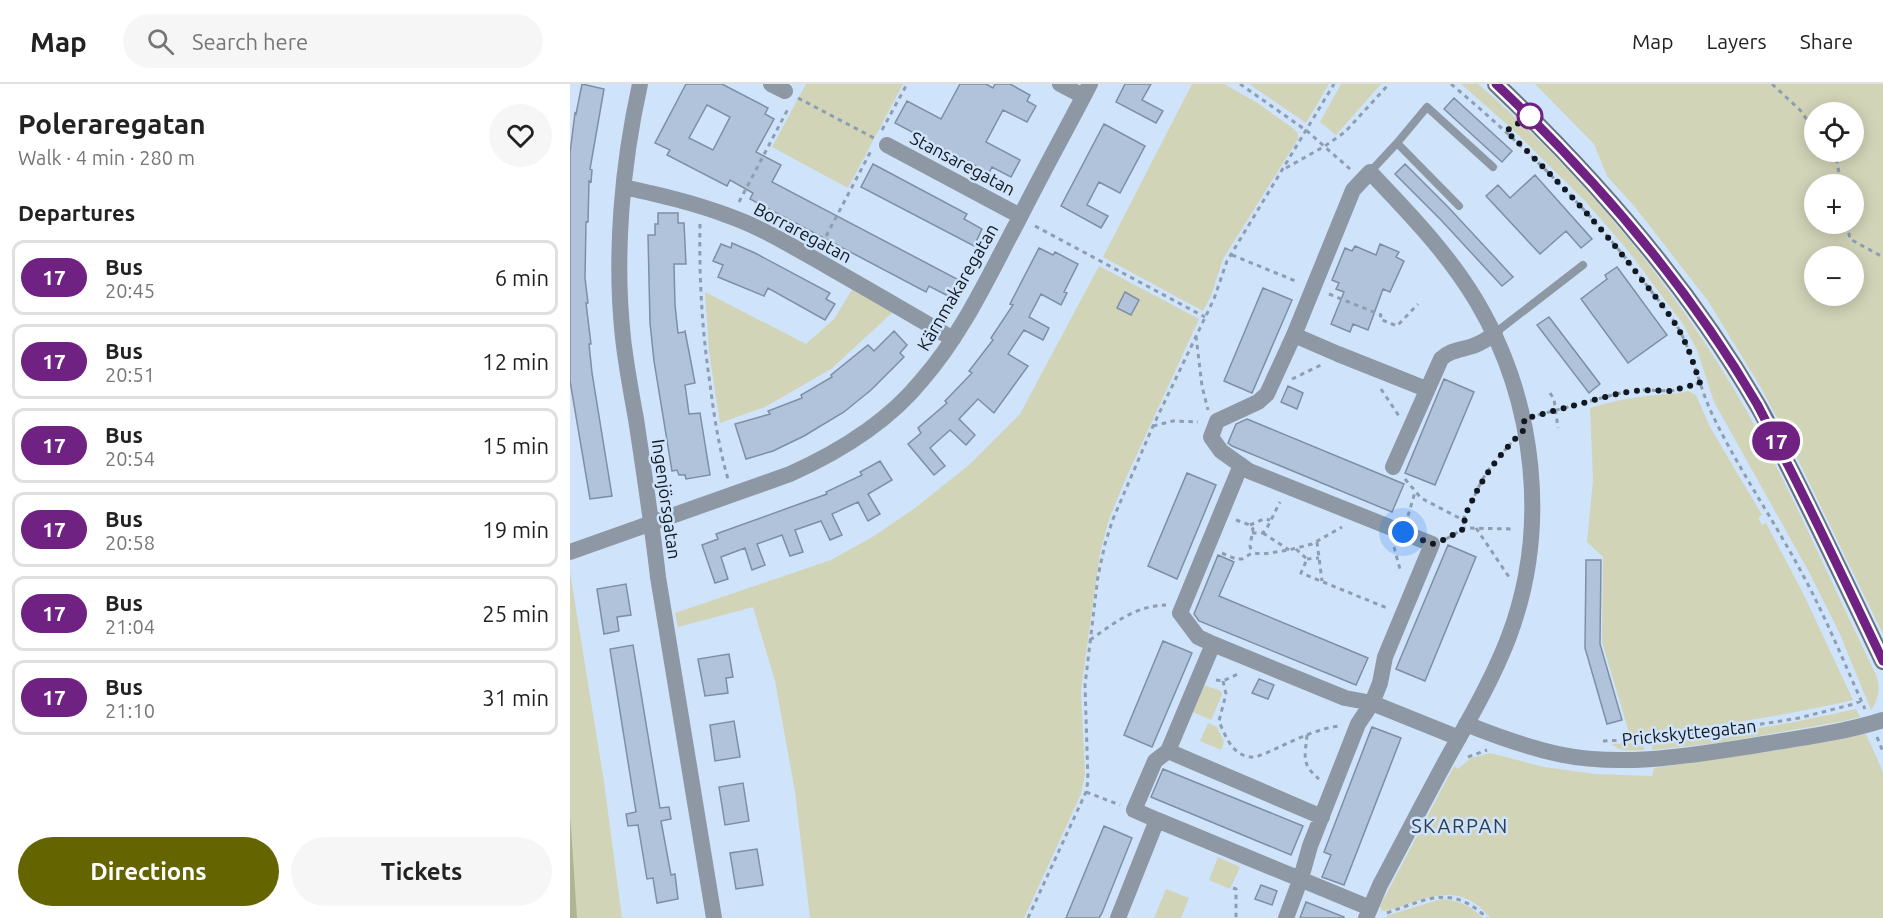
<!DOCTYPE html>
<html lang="en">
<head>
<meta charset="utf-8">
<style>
  :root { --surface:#fff; --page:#f6f6f6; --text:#222; --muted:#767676; --line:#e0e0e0; --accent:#646500 }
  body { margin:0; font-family:Ubuntu,sans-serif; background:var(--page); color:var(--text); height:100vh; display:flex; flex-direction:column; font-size:22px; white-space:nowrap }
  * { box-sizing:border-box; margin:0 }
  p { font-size:20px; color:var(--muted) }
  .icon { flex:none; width:33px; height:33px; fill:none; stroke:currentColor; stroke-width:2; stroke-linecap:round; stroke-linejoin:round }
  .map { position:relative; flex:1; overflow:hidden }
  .sheet { display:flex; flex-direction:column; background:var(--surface); width:570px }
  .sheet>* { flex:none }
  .badge { padding:0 12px; border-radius:20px; font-size:21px; line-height:39px }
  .tools { position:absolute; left:1234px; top:18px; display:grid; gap:12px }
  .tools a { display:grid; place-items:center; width:60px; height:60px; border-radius:50%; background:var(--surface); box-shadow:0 3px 15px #0003; font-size:30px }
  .you { position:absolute; width:30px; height:30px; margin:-15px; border:4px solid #fff; border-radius:50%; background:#1a73e8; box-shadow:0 0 0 9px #1a73e833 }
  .map>.badge { position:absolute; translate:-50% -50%; box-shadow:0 0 0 3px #fff }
  h2 { padding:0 18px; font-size:22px; line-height:54px }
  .round { display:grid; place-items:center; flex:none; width:63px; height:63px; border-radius:32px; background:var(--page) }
  .head { display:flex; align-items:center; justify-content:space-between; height:102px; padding:0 18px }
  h1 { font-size:28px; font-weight:700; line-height:45px }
  .primary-button { display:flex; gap:12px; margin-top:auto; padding:12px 18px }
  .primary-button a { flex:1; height:69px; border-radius:36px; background:var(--accent); color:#fff; font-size:24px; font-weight:700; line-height:69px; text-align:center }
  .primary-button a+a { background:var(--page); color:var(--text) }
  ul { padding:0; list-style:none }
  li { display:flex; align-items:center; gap:18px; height:75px; margin:0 12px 9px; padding:0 6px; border:3px solid var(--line); border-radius:12px }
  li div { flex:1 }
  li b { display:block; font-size:22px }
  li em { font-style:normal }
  li .badge { min-width:66px; font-weight:700; text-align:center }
  header { display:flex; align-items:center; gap:36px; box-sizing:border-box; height:84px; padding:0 30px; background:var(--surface); border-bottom:2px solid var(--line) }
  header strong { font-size:28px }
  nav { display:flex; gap:33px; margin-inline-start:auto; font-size:21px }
  .search { width:420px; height:54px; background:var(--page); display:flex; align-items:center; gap:15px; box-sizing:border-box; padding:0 21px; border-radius:33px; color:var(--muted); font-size:22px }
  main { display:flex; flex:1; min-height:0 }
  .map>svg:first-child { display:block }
  .green { fill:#d2d4b8; fill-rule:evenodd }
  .water { fill:#b1b492 }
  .building { fill:#b0c3da; stroke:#7d8fa4; stroke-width:1.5; fill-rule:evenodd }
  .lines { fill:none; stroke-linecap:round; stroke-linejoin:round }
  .path { stroke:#8e9eb0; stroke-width:3; stroke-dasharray:4.5 4.5; stroke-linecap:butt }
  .lane { stroke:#8e98a4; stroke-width:8 }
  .street { stroke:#8e98a4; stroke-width:16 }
  .secondary { stroke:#667486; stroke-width:18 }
  .line-casing { stroke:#fff; stroke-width:14 }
  .line { stroke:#702283; stroke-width:9 }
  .walk { stroke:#111820; stroke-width:6; stroke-dasharray:0 10.8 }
  .stop-dot { fill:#fff; stroke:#702283; stroke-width:3 }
  .labels { text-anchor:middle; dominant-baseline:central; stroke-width:5; stroke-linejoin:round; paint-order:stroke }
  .street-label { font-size:18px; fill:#111820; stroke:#cfe3fa }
  .neighbourhood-label { font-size:20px; letter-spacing:1.5px; fill:#2e3e50; stroke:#cfe3fa }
</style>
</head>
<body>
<header>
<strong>Map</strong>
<div class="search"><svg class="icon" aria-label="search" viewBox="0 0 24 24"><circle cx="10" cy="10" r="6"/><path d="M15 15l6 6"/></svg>Search here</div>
<nav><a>Map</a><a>Layers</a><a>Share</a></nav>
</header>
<main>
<section class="sheet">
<div class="head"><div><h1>Poleraregatan</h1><p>Walk · 4 min · 280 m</p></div><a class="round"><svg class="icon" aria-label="heart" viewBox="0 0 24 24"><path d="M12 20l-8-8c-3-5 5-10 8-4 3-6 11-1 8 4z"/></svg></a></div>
<h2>Departures</h2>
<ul>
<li><span class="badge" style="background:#702283;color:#fff">17</span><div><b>Bus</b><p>20:45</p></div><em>6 min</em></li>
<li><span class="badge" style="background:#702283;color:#fff">17</span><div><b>Bus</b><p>20:51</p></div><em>12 min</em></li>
<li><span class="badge" style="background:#702283;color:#fff">17</span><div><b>Bus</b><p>20:54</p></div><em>15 min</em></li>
<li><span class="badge" style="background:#702283;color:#fff">17</span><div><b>Bus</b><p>20:58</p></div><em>19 min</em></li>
<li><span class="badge" style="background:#702283;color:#fff">17</span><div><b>Bus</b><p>21:04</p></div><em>25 min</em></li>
<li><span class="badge" style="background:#702283;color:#fff">17</span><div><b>Bus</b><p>21:10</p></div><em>31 min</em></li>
</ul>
<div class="primary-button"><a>Directions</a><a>Tickets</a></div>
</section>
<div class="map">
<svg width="1313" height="834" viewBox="0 0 1313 834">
  <rect width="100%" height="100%" fill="#cfe3fa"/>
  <!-- green -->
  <path class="green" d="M236,0H333L278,104L202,63Z
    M622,0H654L686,18L724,45L728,50V55L653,175L641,212L633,227L533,173Z
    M679,0H759L736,39Z
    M771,0H811L766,51L750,38Z
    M891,0H908C1013,90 1106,204 1175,324C1224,411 1263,503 1307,593C1310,606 1309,614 1301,626L1269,548L1239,488L1144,318L1127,266L1113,240L1056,164L1016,118L941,44Z
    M965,0H1313V550L1215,349L1190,302L1138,217L1065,123L1037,92L1024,60ZM1245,28H1284V68H1245ZM1245,100H1284V140H1245ZM1245,172H1284V212H1245Z
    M529,182L629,235L556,394L539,435L530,469L511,606L515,690L511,710L454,834H240L225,708L205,597L183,523L108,543L105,529L261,476L304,452L345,424L399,381L450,330Z
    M283,204L323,228L261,285L195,323L150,339L139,268L135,208L236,260L264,235Z
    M1118,307L1126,311L1140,343L1192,431L1188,434L1192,441L1196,439L1233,509L1283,616C1209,633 1135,644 1060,652L1032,558L1033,473L1017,458L1023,396L1020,324C1039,318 1057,314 1076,312C1091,310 1104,311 1118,307Z
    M0,488L34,698L52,834H0Z
    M634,601L651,607L652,611L641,636L623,628Z
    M1286,625L1290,633L1274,637L1148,659L1082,666V659C1151,652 1218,640 1286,625Z
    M638,639L647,643L654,658L651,666L630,657Z
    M1296,650L1313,688V834H920C890,796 858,814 820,826L812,827L810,822L884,682L888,685L901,674L920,669L974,683L1025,690L1082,692L1084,684L1202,667Z
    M1074,659V666C1063,666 1051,669 1042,660Z
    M648,773L670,783L660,805L639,796Z
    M596,805L619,814L611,834H584Z
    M871,815C889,816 900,822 913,834H817L816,832Z"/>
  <!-- water -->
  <path class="water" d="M0,733L1,742L7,834H0Z"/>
  <!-- building -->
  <path class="building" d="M12,0L34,5L20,85L22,86L21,98L19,97L18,138H16L15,194L18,219H16L21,260H19L22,289L42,412L20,415L0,297V69L5,29L6,30Z
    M116,0H152L198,24L195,30L204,35L186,68L211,81L202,98L387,195L378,212L359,202L356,208L180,115L183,109L160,96L157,102L97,71L100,66L85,59ZM137,21L160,33L143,66L119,54Z
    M390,0H416L423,4L425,0H440L460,11L457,17L466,22L457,38L433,26L416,58L450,76L441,93L422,83L419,89L325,39L337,17L371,35Z
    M555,0H581L572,16L593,27L586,39L546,18Z
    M884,14L942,67L932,78L874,25Z
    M534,40L575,62L550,109L529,98L517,121L538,132L531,144L491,122Z
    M303,80L397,130L394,135L412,145L404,162L291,103Z
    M835,80L879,124L943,193L932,202L871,136L825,90Z
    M965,91L1022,155L1011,164L996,147L970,170L916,112L928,101L940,114Z
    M88,129H108V139H114L116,180H104L105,221L108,249L114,248L115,247L125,299L115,301L119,330L130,329L140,391L116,395L115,391H109L107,386L102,387L84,277L80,239L78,151H85V140H88Z
    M162,159L185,169L260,209L256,215L265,220L255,236L198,204L194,212L148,193L153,181L143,177L151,160L161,164Z
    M810,160L829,168L826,173L834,177L820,208L813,205L798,246L783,240L780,248L761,240L774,208L766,205L769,199L762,196L775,164L782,167L785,162L806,171Z
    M469,164L483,171L485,168L508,180L494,208L497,209L491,221L471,210L459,233L479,244L473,256L454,246L438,270L458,282L424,329L408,315L389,335L405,351L396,361L380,346L360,364L375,382L364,391L338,360L351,349L348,344L377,319L375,317L402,289L399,287L423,256L421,254L443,221L440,220Z
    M1047,183L1097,251L1058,279L1011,215L1037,195L1035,191Z
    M693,204L722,216L682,309L654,297Z
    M555,208L569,216L561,231L547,224Z
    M979,233L1030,300L1019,309L967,241Z
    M324,247L337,261L330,269L334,273L301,306L274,328L234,352L203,367L176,375L165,340L200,330L198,327L232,314L231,311L262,293L261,291L298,261L304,267Z
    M874,295L904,308L865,401L835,389Z
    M718,302L733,309L727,325L711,318Z
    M677,335L834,400L822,428L662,362L658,359L666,340Z
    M310,377L322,396L298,410L310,430L298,437L288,418L262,430L272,451L260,456L251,437L225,446L233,468L220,472L212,451L187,460L195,481L182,486L175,464L151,473L158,495L145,499L132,461L148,455L146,450L257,410L256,408L292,391L290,388Z
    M617,389L646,401L607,495L578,482Z
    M878,461L906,473L855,597L826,585Z
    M648,471L664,478L649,512L798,574L786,601L629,537L624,530Z
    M1016,476H1031L1030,560L1052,636L1037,640L1015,564Z
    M56,500L61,531L47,533L49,547L34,550L27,505Z
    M593,557L622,569L582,663L554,651Z
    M63,561L90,724L99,723L101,735L91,737L101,791L105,790L108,815L87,819L83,794L77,795L68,741L58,742L56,730L66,728L40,565Z
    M159,570L163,593L156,594L158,609L135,612L128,575Z
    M689,595L704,601L698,615L682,609Z
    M164,637L170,673L145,677L140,641Z
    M802,643L831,654L774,801L752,793L761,771L754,768Z
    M593,685L733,742L721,771L581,713Z
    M173,699L179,737L155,741L149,703Z
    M534,742L562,754L532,829L529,834H496Z
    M187,765L193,801L166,805L160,769Z
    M691,801L707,807L702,821L685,815Z
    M736,818L774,833V834H730Z"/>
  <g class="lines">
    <!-- path -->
    <path class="path" d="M670,0L737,47L780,85
      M881,0C950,58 1014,120 1069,191C1081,208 1096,224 1107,242C1123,269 1129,302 1142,330C1169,386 1205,438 1234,493C1257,536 1275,581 1295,625
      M1202,0L1230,26L1245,47
      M228,14L304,54
      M312,46L337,0
      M1260,68L1267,78L1271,100
      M716,84L755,62L775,48L819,0
      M169,118L219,23
      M130,140C129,194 132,247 140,300C144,332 149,364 158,395
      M1277,140L1280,155L1313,173
      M465,142L635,233
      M252,160L302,65
      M662,171L728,198
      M759,210L811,231L810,235L827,242L848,220
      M626,252L632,302L638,326
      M722,295L751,281
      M811,305L829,332
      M980,309L984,315L988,344
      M968,331L1050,309L1073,306L1101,307L1130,299
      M583,342L603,337L628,338
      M835,395L851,414L893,436L895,444
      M838,432L845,408
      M666,436L680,441L683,445L680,462L682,469
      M893,436L912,396L922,381L941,359
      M680,441L694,435L700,436
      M906,444L939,493
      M682,449H693L697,444L710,418
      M693,449L719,466
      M876,455L895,444L944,445
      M747,458L752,497
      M824,463L831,489
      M726,465L737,475L731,489L817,524
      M652,469L666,475H672L682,469L693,470L719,466L742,460L772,443
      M737,475L749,474
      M520,556C544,539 565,522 596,521
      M646,596L653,597L670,589
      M653,597L656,610L649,637C656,654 664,675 686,673C713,663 739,646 769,642
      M737,651C735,673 731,680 749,695
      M1307,653L1313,668
      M1033,657L1079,655
      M1079,660V655L1161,645L1229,634L1284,620L1291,617
      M898,673L917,666
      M516,708L550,721
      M663,804L666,805V834
      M817,829C857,815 882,800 917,834
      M458,834L516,708L518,697L515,601L528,492L535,460L543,435L583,342L644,215L657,177L764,0"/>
    <!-- lane -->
    <path class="lane" d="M827,59L889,122
      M800,88L827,59L857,23L923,83
      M925,249L1013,181"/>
    <!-- street -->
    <path class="street" d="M70,0C52,81 44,171 53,254C56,281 61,308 66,335C74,388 82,440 88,493L144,834
      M201,0L215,7
      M490,0L513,12
      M317,61L450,132
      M54,103C90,111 125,119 159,132C193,144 225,164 257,182C299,206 341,230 383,255
      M724,251L768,270L856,305
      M823,383L871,275C880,266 891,266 903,262C911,259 918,255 925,249
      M0,468L220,390C269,368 318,338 352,296C393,249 419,191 448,137C471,91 496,46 520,0
      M643,560L775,614L802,619L889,654
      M896,640C926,652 956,663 988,670C1054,684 1122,671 1188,661C1230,654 1272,649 1313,636
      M598,667L752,733
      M587,736L800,824
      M548,834L587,736L564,726L585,677L598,667L643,560L628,553L610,529L671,381
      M716,834L731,794L740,762L788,640L802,619L810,599L815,573L862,460L679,387L651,367L641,353L647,337L688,318L697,310L724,251L783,106L800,88C838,128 878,169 907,218C966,318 980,446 938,555C922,596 900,634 878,673C855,715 833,758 810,801L796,834"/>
    <!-- secondary -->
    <path class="secondary" d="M926,0C1026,95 1117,200 1187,320C1200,342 1210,366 1222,389C1253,451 1283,514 1313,577"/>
  </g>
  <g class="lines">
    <defs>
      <path id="line" d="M926,0C1026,95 1117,200 1187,320C1198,340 1207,361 1218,381C1251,446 1282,512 1313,577"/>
    </defs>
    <!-- line casing -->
    <use href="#line" class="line-casing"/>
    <!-- line -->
    <use href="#line" class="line"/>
    <!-- walk -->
    <path class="walk" d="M833,448L862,460L876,455L895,444C893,434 897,427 902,417C915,389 933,366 955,345L954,335L1050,309L1073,306L1101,307L1130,299C1125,285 1121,270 1114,256C1104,234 1087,215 1072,196C1031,142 985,93 936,47L960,32"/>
  </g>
  <!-- markers -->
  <circle class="stop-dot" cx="960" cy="32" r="12"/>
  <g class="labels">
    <!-- street labels -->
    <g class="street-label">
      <text transform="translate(393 79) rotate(28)">Stansaregatan</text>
      <text transform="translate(233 148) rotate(28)">Borraregatan</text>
      <text transform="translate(387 203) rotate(-60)">Kärnmakaregatan</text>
      <text transform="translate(97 415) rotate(82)">Ingenjörsgatan</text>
      <text transform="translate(1119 648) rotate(-6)">Prickskyttegatan</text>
    </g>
    <!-- neighbourhood labels -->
    <g class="neighbourhood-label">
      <text x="890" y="741">SKARPAN</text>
    </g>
  </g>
</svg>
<div class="tools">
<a><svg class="icon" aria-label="locate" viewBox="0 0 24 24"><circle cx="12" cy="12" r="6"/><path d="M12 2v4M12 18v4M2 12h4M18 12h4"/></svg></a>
<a>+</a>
<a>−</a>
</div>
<div class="you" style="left:833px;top:448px"></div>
<b class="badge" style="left:1206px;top:357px;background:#702283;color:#fff">17</b>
</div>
</main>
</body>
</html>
